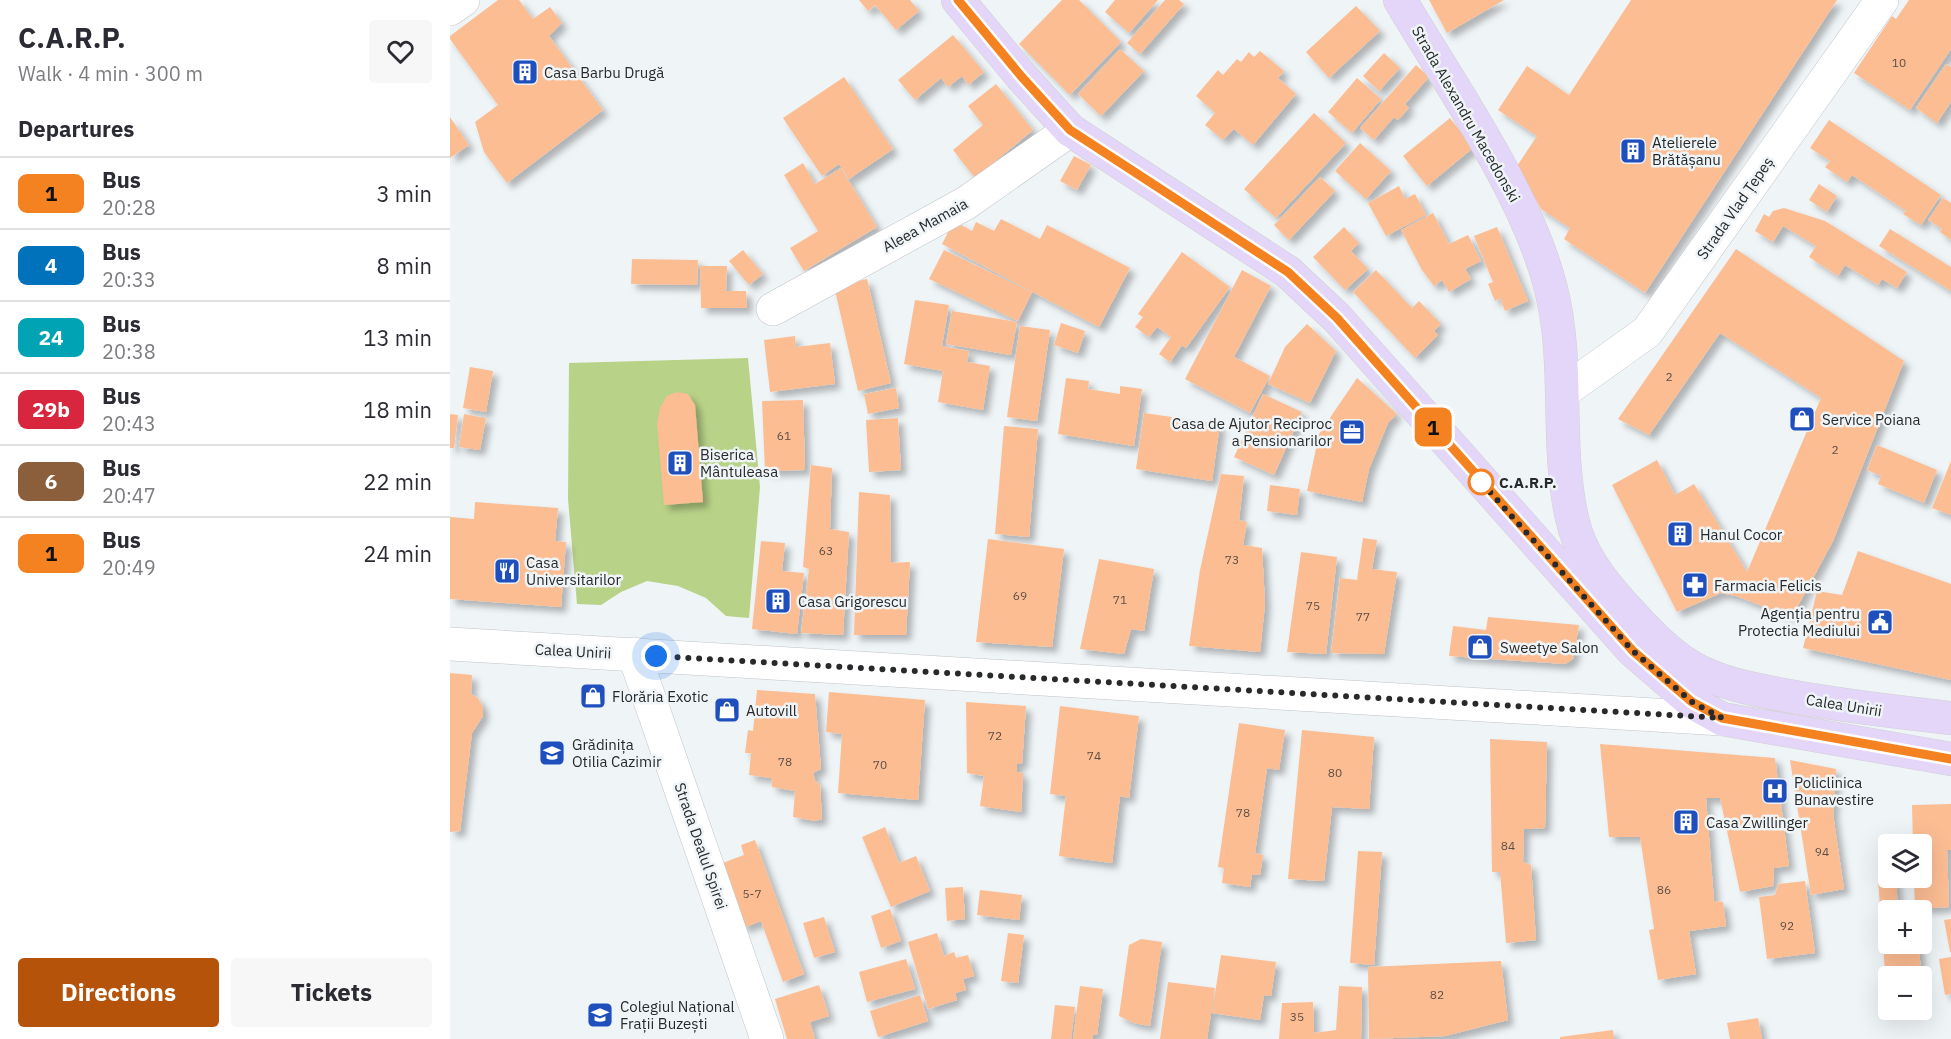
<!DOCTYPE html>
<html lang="en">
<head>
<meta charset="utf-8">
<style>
  :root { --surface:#fff; --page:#f7f7f7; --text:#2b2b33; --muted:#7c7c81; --line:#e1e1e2; --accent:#b45309 }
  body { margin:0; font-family:"IBM Plex Sans",sans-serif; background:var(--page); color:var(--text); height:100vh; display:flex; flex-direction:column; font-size:22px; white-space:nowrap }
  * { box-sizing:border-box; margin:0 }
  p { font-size:20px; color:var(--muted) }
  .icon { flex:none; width:33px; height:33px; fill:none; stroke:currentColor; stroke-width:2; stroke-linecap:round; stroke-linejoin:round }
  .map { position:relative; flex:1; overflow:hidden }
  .details { display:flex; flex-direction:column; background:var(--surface); width:450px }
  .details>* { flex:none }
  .badge { padding:0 12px; border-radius:9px; font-size:21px; line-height:39px }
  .fabs { position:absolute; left:1428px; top:834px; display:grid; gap:12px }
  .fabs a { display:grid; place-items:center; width:54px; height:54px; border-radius:6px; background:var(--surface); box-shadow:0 6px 24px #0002; font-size:30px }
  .you { position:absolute; width:30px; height:30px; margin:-15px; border:4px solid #fff; border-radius:50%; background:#1a73e8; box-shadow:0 0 0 9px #1a73e833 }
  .map>.badge { position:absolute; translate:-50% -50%; box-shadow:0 0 0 3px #fff }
  h2 { padding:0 18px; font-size:22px; line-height:54px }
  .round { display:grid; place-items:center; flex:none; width:63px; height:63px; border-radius:6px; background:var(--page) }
  .summary { display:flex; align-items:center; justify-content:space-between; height:102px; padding:0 18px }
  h1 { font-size:28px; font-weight:700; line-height:45px }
  .primary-button { display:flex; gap:12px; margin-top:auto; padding:12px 18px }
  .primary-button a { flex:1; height:69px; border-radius:6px; background:var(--accent); color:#fff; font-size:24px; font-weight:700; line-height:69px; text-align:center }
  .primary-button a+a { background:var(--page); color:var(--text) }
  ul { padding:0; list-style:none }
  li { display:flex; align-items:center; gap:18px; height:72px; padding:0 18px; border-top:2px solid var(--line) }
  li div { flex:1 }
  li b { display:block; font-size:22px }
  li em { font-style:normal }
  li .badge { min-width:66px; font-weight:700; text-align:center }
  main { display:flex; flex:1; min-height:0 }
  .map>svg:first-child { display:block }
  .green { fill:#b8d287 }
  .building { fill:#fcbd93; filter:url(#shadow) }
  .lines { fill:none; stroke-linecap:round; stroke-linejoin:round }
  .minor-casing { stroke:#c0c4c8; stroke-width:34 }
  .major-casing { stroke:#d0d0d0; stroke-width:34 }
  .minor { stroke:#fff; stroke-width:33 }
  .major { stroke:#e4d6f9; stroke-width:33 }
  .line-casing { stroke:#fff; stroke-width:14 }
  .line { stroke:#f58220; stroke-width:9 }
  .walk { stroke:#28292b; stroke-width:6; stroke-dasharray:0 10.8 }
  .stop-dot { fill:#fff; stroke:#f58220; stroke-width:3 }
  .labels { text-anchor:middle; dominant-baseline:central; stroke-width:5; stroke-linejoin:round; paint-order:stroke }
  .number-label { font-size:12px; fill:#5d4e45 }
  .poi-label { font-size:15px; fill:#28292b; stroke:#eff4f7; text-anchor:start }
  .street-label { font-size:15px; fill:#28292b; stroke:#eff4f7 }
  .stop-label { font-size:15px; font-weight:bold; fill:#28292b; stroke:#eff4f7; text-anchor:start }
</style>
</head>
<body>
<main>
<section class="details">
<div class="summary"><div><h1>C.A.R.P.</h1><p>Walk · 4 min · 300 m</p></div><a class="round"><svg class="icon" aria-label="heart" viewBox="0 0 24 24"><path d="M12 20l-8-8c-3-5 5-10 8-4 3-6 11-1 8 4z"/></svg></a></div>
<h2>Departures</h2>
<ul>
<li><span class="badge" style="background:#f58220;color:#111">1</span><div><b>Bus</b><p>20:28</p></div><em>3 min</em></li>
<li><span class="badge" style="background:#0072bc;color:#fff">4</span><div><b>Bus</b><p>20:33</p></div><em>8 min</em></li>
<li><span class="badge" style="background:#00a3b4;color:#fff">24</span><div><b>Bus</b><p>20:38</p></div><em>13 min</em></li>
<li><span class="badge" style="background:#d7263d;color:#fff">29b</span><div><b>Bus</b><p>20:43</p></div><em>18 min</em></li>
<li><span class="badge" style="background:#8b5e3c;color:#fff">6</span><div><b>Bus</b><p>20:47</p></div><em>22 min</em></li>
<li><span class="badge" style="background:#f58220;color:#111">1</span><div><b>Bus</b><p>20:49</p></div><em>24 min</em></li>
</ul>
<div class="primary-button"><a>Directions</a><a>Tickets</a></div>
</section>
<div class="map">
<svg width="1501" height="1039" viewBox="0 0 1501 1039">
  <defs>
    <filter id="shadow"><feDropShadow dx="5.5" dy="5.5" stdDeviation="3" flood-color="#0004"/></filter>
  </defs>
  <rect width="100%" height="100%" fill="#eff4f7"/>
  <!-- green -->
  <path class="green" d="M298,358L310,487L299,618L276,616L256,598L228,586L197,581L171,592L151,605L127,604L118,499L119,363Z"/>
  <!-- building -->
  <path class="building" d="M48,0H69L83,19L100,7L112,23L99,36L153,110L57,183L34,152L25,122L48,105L0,39V36Z
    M409,0H460L469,11L446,30L425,5L418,11Z
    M612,0H629L671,42L620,95L569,44Z
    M665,0H708L679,33L655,12Z
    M715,0H729L734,4L690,54L677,43Z
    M979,0H1054L997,33Z
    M1181,0H1387L1195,293L1114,239L1120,228L1091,209L1067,166L1087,136L1048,110L1077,66L1119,95Z
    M1459,0H1501V49L1460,110L1404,73L1442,16L1446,19Z
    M906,6L930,31L879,78L856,52Z
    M503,35L534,72L518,85L512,76L498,87L491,78L465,100L448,80Z
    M670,49L694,71L651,116L628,94Z
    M810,51L834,71L828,78L846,94L803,145L784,129L773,140L755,125L765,113L746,96L768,70L773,75L787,59L791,62L799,52L804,57Z
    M934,53L950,68L929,91L913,76Z
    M1496,64L1501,67V102L1487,123L1466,108Z
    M966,65L979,77L955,104L959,108L948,120L944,117L924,140L910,128Z
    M394,77L443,149L399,179L389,164L372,176L333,118Z
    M907,78L931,99L902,133L878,112Z
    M546,84L583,130L525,178L503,150L533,125L518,106Z
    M864,113L896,143L826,218L794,189Z
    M0,117L19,145L0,158Z
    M1000,118L1023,148L977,186L953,156Z
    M1379,120L1491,195L1471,225L1453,214L1456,211L1402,175L1397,182L1375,167L1380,161L1360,148Z
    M910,143L941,171L916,199L885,171Z
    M624,156L641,165L627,190L610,181Z
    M353,163L365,184L391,168L427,227L354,271L340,248L368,231L334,175Z
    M870,177L885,191L839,240L824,225Z
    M1369,184L1387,196L1377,212L1359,200Z
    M949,186L955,199L965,194L976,215L936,236L918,203Z
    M1493,198L1501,203V240L1490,232L1492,229L1478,220Z
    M1334,208L1375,221L1457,272L1447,288L1432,279L1428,285L1395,265L1388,276L1359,257L1366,246L1333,226L1323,242L1305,231L1314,214L1319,217L1323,211Z
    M983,213L999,244L1018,235L1031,261L1015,269L1021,279L999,292L992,280L984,286L972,270L951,230Z
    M551,219L590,239L597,225L680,268L649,327L492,244L504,221L522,231L526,222L544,231Z
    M894,227L909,243L901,251L918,269L895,290L863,257Z
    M1047,227L1078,301L1055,311L1050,298L1045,301L1038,284L1043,282L1024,236Z
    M1440,229L1501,267V291L1429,246Z
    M1286,249L1454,361L1383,541L1342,617L1286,596L1271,593L1227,612L1162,485L1207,460L1225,495L1244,484L1297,572L1371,398L1270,333L1199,435L1168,419Z
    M293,250L313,274L299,285L279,261Z
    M494,250L582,292L568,321L479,279Z
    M732,252L780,287L736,348L732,345L720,362L709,354L721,337L707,327L699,337L685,327L693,317L688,314Z
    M182,259L248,260L247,285L181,284Z
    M250,266H277L276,291H296L297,308H251Z
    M792,270L821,286L784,357L820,376L800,413L735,379Z
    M926,270L962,308L969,301L991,324L984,331L988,335L965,358L903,292Z
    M417,279L441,383L408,391L384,286Z
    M465,300L499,305L492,346L519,351L517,362L540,366L533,410L488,402L493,371L454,364Z
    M502,311L567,322L561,355L496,344Z
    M611,323L635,331L628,353L604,345Z
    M857,324L886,351L860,403L818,384L835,347Z
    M570,326L600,330L587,421L557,417Z
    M345,336L346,347L380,343L385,384L320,392L314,340Z
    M20,367L43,371L36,412L13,408Z
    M616,378L639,381L638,389L670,394V386L692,389L684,446L608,434Z
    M907,378L947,414L938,423L919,469L912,502L857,491L869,434Z
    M446,388L449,408L418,414L414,394Z
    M227,392L238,394L245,405L253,502L214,505L207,423L210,408L217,396Z
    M813,394L852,412L824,475L784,457Z
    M353,400L355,470L315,471L312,401Z
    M694,413L770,424L762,481L686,469Z
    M0,414L8,415L4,448H0Z
    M14,414L36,418L30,450L9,447Z
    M448,418L451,470L419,472L416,420Z
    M554,426L588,429L579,537L545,534Z
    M1427,445L1487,470L1474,503L1428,484L1431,476L1417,470Z
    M1501,461V515L1482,508Z
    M361,465L382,468L380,529L399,532L393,635L351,633L359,569L353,567Z
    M771,474L794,476L789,520L797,522L793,545L812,548L815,604L810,652L739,646L750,570Z
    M820,485L850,489L847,515L817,511Z
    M409,492L440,495L441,563L460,562L456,635H404Z
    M25,502L108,508L105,541L116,542L111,607L0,599V517L24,519Z
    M913,538L927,540L922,569L947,572L934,654L881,653L890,578L907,580Z
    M538,539L614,549L602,647L526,642Z
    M311,541L335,543L332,571L354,573L347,634L302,629Z
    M1408,551L1501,584V680L1353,648L1367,591L1392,595Z
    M851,552L887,557L876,654L837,652Z
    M649,559L704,569L694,631L681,629L674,654L630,649Z
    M1038,617L1129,625L1123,659L1115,664L999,656L1003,626L1036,630Z
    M0,673L22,675L21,694L28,698L33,707V716L22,733L10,831L0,832Z
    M307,690L365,694L371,769L363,773L365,780L370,785L372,819L366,821L343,817L345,791L322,787L321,778L299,775L301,753H295L298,730L303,731Z
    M379,692L475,700L468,800L388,793L392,734L376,732Z
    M516,702L576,706L572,764L567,763V772L573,773L571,812L530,806L534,776L517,773Z
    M610,706L689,716L679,798L670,796L662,863L609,856L616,796L600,794Z
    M789,723L835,730L829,770L817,768L805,853L813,855L810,875L802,874L800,887L772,883L774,868L768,867Z
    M852,730L924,737L919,809L882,807L874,881L838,879Z
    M1040,739L1097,742L1095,828L1074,829L1073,862L1081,865L1086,940L1056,943L1050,872H1042Z
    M1150,744L1325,758L1339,866L1324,868L1323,886L1290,892L1270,798H1256L1264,901L1273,902L1276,926L1239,931L1246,974L1208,980L1199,930L1204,929L1190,837H1159Z
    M1340,760L1386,769L1383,814L1394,889L1361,895Z
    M1501,804V850H1497L1499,907L1465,909L1464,878H1472V844H1463L1462,805Z
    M435,827L449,863L466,856L480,891L441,907L412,837Z
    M305,840L354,974L333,982L311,921L293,928L270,864L294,855L291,845Z
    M908,851L932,852L924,965L900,963Z
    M1446,878L1448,910H1438V944H1469L1471,976H1438V984L1436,985L1428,880Z
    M1355,881L1365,953L1317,959L1309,897L1325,895L1328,884Z
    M513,887L515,919L497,921L495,888Z
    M530,890L572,895L569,920L527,915Z
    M440,909L451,941L431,948L421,916Z
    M374,917L385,952L364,958L353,923Z
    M1501,919V952H1500L1494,920Z
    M487,933L494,956L504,952L506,958L518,955L524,976L513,979L516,990L505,993L507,1000L478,1009L458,942Z
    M558,933L574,935L568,983L551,981Z
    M691,939L712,942L700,1026L684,1023L669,1016L679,945Z
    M771,955L826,962L821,996L814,995L810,1020L762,1013Z
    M1501,957V994L1495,995L1489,959Z
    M456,959L465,989L417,1002L409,972Z
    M1051,961L1058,1020L995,1036L919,1039L918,967Z
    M718,982L765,988L757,1039H710Z
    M369,985L379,1016L360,1022L365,1039H337L325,999Z
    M630,986L653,989L647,1035L643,1034V1039H623Z
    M889,986L912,987L911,1039H829L832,1003L863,1002L864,1033L886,1030Z
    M470,995L478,1021L428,1037L420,1011Z
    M605,1005L625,1007L621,1039H601Z
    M1308,1018L1312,1039H1280L1277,1023Z
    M1163,1030L1164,1039H1110V1037Z"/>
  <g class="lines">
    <defs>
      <path id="minor" d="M0,9L13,0
        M323,309L516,203L620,130
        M1113,392L1197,332L1432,0
        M0,644L1272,719
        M184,654L317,1039"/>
      <path id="major" d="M508,0L571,76L620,130L838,272L887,318L1183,651L1242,702L1272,719L1501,759
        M950,0C1001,86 1077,193 1101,289C1120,364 1105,443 1122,518C1129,552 1150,580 1173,605C1194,628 1214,650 1241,667C1271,684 1306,690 1339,696C1393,706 1446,712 1501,718"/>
    </defs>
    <!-- minor casing -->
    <use href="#minor" class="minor-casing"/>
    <!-- major casing -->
    <use href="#major" class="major-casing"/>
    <!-- minor -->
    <use href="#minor" class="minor"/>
    <!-- major -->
    <use href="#major" class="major"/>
  </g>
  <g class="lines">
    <defs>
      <path id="line" d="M508,0L571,76L620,130L838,272L887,318L1183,651L1242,702L1272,718L1501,759"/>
    </defs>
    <!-- line casing -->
    <use href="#line" class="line-casing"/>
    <!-- line -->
    <use href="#line" class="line"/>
    <!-- walk -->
    <path class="walk" d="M206,656L1272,718L1242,702L1183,651L1031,482"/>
  </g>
  <!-- icons -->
  <defs>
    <symbol id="building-square" viewBox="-11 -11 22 22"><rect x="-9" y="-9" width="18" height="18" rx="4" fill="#1f4fbc" stroke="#eff4f7"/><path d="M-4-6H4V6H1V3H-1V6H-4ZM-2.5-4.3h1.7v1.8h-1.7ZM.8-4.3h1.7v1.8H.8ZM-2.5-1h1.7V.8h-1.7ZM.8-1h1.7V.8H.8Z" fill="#fff"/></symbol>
    <symbol id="shop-square" viewBox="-11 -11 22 22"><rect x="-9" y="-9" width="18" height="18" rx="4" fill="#1f4fbc" stroke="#eff4f7"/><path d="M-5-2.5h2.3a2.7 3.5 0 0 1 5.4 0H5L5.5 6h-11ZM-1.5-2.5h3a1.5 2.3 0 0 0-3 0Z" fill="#fff"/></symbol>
    <symbol id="office-square" viewBox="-11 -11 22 22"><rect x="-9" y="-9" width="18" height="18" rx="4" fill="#1f4fbc" stroke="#eff4f7"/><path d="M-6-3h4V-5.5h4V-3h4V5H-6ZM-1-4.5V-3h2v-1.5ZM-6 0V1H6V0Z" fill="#fff"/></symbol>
    <symbol id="restaurant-square" viewBox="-11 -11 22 22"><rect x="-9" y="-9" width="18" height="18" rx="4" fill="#1f4fbc" stroke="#eff4f7"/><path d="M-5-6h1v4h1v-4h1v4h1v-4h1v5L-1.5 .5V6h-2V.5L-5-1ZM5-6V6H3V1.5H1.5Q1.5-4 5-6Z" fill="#fff"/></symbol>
    <symbol id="pharmacy-square" viewBox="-11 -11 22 22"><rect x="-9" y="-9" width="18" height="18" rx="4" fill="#1f4fbc" stroke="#eff4f7"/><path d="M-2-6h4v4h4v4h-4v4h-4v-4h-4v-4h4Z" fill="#fff"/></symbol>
    <symbol id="civic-square" viewBox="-11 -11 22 22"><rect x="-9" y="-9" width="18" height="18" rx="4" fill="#1f4fbc" stroke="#eff4f7"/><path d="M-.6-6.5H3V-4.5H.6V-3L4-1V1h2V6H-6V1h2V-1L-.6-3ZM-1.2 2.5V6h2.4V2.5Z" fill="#fff"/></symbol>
    <symbol id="school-square" viewBox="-11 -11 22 22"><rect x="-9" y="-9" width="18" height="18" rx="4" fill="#1f4fbc" stroke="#eff4f7"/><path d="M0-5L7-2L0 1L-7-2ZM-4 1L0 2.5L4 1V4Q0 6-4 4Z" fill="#fff"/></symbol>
    <symbol id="hospital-square" viewBox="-11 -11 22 22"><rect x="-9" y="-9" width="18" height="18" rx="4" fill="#1f4fbc" stroke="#eff4f7"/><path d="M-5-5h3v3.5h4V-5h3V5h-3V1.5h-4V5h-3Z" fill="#fff"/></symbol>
  </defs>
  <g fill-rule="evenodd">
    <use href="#building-square" x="60" y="57" width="30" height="30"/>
    <use href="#building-square" x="1168" y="136" width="30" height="30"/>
    <use href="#shop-square" x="1337" y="404" width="30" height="30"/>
    <use href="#office-square" x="887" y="417" width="30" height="30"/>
    <use href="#building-square" x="215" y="448" width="30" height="30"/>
    <use href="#building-square" x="1215" y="519" width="30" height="30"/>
    <use href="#restaurant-square" x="42" y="556" width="30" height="30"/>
    <use href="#pharmacy-square" x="1230" y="570" width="30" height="30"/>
    <use href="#building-square" x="313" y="586" width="30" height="30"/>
    <use href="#civic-square" x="1415" y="607" width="30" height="30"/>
    <use href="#shop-square" x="1015" y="632" width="30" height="30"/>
    <use href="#shop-square" x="128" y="681" width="30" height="30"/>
    <use href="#shop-square" x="262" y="695" width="30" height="30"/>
    <use href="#school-square" x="87" y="738" width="30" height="30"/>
    <use href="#hospital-square" x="1310" y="776" width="30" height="30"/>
    <use href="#building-square" x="1221" y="807" width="30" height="30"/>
    <use href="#school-square" x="135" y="1000" width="30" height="30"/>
  </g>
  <!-- markers -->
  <circle class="stop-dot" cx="1031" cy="482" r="12"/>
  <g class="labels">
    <!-- number labels -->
    <g class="number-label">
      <text x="1449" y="62">10</text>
      <text x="1219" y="376">2</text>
      <text x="334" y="435">61</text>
      <text x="1385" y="449">2</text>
      <text x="376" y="550">63</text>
      <text x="782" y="559">73</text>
      <text x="570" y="595">69</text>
      <text x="670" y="599">71</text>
      <text x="863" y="605">75</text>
      <text x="913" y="616">77</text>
      <text x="545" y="735">72</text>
      <text x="644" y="755">74</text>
      <text x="335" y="761">78</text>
      <text x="430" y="764">70</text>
      <text x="885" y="772">80</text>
      <text x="793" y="812">78</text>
      <text x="1058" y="845">84</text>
      <text x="1372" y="851">94</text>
      <text x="1214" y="889">86</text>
      <text x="302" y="893">5-7</text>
      <text x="1337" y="925">92</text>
      <text x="987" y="994">82</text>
      <text x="847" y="1016">35</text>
    </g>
    <!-- poi labels -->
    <g class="poi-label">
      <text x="94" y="72">Casa Barbu Drugă</text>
      <text x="1202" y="142">Atelierele<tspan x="1202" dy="17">Brătășanu</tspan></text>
      <text x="1372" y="419">Service Poiana</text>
      <text x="882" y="423" text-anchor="end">Casa de Ajutor Reciproc<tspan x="882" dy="17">a Pensionarilor</tspan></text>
      <text x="250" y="454">Biserica<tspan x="250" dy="17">Mântuleasa</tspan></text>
      <text x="1250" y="534">Hanul Cocor</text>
      <text x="76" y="562">Casa<tspan x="76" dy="17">Universitarilor</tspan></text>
      <text x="1264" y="585">Farmacia Felicis</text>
      <text x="348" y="601">Casa Grigorescu</text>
      <text x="1410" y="613" text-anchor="end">Agenția pentru<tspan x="1410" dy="17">Protectia Mediului</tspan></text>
      <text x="1050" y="647">Sweetye Salon</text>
      <text x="162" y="696">Florăria Exotic</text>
      <text x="296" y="710">Autovill</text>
      <text x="122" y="744">Grădinița<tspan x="122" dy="17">Otilia Cazimir</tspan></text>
      <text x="1344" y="782">Policlinica<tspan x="1344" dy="17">Bunavestire</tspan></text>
      <text x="1256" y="822">Casa Zwillinger</text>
      <text x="170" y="1006">Colegiul Național<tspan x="170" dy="17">Frații Buzești</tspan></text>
    </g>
    <!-- street labels -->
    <g class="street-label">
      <text transform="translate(1016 114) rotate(60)">Strada Alexandru Macedonski</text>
      <text transform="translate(1285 208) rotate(-55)">Strada Vlad Țepeș</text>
      <text transform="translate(475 225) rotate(-29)">Aleea Mamaia</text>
      <text transform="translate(123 651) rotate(3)">Calea Unirii</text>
      <text transform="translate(1394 705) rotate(9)">Calea Unirii</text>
      <text transform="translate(251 846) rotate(71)">Strada Dealul Spirei</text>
    </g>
    <!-- stop labels -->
    <g class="stop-label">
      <text x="1049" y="482">C.A.R.P.</text>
    </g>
  </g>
</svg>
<div class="fabs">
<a><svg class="icon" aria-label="layers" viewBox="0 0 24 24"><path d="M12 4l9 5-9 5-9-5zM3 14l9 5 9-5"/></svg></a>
<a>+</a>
<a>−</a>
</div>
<div class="you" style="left:206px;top:656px"></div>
<b class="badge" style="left:983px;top:427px;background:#f58220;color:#111">1</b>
</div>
</main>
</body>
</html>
